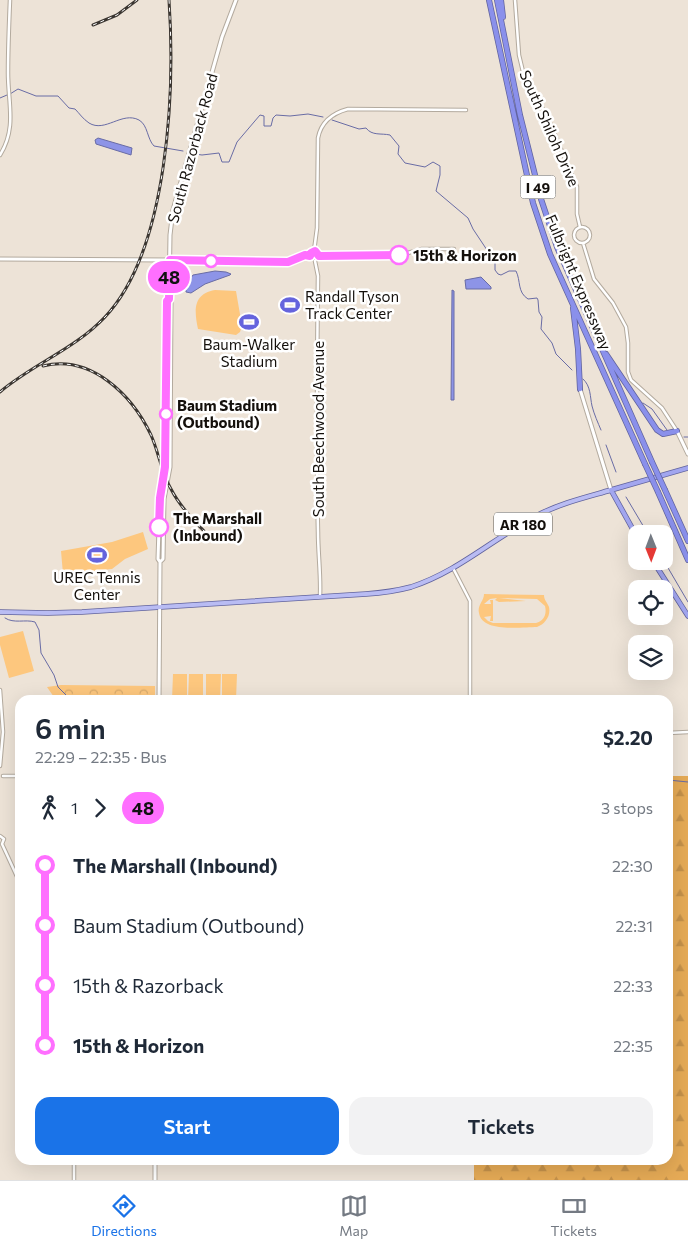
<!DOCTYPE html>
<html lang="en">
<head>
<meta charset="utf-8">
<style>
  :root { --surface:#fff; --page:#f2f2f3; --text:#1f2937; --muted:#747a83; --line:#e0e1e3; --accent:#1a73e8 }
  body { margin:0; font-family:Commissioner,sans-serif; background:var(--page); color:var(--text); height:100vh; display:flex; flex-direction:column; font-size:19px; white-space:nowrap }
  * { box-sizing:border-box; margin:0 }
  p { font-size:16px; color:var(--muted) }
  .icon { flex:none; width:28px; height:28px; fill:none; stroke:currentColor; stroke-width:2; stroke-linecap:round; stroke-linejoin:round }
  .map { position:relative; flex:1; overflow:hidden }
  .sheet { position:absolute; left:15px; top:695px; width:658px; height:470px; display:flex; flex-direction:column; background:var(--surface); border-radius:15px; box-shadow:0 5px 20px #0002 }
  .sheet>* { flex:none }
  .badge { padding:0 10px; border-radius:16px; font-size:18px; line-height:32px }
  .needle { width:32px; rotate:179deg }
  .buttons { position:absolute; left:628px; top:525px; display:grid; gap:10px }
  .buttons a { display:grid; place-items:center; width:45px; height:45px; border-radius:10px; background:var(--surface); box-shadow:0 5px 20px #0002; font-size:25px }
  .map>.badge { position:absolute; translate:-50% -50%; box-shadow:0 0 0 2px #fff }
  .legs { display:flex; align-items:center; gap:8px; height:55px; padding:0 20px; font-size:16px }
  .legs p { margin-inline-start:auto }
  .head { display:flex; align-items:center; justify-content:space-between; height:85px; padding:0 20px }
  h1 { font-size:28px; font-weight:600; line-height:38px }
  .button { display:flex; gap:10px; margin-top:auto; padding:10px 20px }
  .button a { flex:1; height:58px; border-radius:15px; background:var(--accent); color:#fff; font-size:20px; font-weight:600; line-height:58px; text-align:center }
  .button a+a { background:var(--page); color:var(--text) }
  ul { padding:0 20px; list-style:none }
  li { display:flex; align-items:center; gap:18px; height:60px; font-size:19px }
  li i { display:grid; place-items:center; width:8px; height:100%; margin:0 6px; background:currentColor }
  li i::after { content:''; width:12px; height:12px; margin:-6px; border:4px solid; border-radius:50%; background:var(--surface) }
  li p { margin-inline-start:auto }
  li:first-child i { background:linear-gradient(#0000 50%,currentColor 0) }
  li:last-child i { background:linear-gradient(currentColor 50%,#0000 0) }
  .menu { display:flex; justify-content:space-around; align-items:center; height:70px; border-top:1px solid var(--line); background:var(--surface); font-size:14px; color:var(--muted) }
  .menu a { display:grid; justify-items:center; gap:2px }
  .menu .current { color:var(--accent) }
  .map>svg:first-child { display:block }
  .grass { fill:#fdc77e; fill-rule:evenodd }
  .forest { fill:url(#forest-firs) }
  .park { fill:url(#park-crowns) }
  .water { fill:#8d94e7; stroke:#696ca5 }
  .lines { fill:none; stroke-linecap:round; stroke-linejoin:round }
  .stream { stroke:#696ca5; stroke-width:1 }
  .tertiary-casing { stroke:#b3aa9e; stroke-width:4.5 }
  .secondary-casing { stroke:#b3aa9e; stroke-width:5 }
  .primary-casing { stroke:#61639d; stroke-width:5.5 }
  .trunk-casing { stroke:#61639d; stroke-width:5.5 }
  .motorway-casing { stroke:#61639d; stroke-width:6 }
  .tertiary { stroke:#fff; stroke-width:2.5 }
  .secondary { stroke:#fff; stroke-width:3 }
  .primary { stroke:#b9bcf3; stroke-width:4 }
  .trunk { stroke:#a2a6ef; stroke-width:4 }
  .motorway { stroke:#8a90eb; stroke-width:4.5 }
  .rail-casing { stroke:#3b3631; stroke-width:3 }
  .rail { stroke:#fff; stroke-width:1; stroke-dasharray:4; stroke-linecap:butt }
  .motorway-bridge-casing { stroke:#61639d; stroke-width:6; stroke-linecap:butt }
  .motorway-bridge { stroke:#8a90eb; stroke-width:4.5 }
  .line-1-casing { stroke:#fff; stroke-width:11 }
  .line-1 { stroke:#ff6fff; stroke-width:8 }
  .stop-1-dot { fill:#fff; stroke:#ff6fff; stroke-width:2.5 }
  .labels { text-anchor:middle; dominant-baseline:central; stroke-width:5; stroke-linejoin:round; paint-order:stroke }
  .shield { fill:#fff; stroke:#5a5855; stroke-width:1 }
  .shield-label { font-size:14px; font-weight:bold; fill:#14100c }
  .street-label { font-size:15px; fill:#14100c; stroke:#fff }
  .stop-label { font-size:15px; font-weight:bold; fill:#14100c; stroke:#fff; text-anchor:start }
  .poi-label { font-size:15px; fill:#14100c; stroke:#fff }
</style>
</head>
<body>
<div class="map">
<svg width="688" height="1180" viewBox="0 0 688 1180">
  <defs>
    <pattern id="forest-firs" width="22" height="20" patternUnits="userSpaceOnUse" patternTransform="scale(1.25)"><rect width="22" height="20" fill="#e5aa56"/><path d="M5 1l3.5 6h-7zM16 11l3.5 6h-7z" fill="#c4914a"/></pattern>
    <pattern id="park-crowns" width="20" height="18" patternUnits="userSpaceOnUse" patternTransform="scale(1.25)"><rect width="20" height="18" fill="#fdc77e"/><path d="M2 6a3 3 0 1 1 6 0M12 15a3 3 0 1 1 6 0" fill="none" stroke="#d8aa6c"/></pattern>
  </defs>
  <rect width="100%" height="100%" fill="#ede3d7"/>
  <!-- grass -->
  <path class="grass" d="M215,290L236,291L242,326L240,332L236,335L198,329C194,310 193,294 215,290Z
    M143,532L148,549L125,559L112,569L63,574L61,551L112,542Z
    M484,594L544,595C544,600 547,602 549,607C551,616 545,624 537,627C522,627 482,633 479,613C477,605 484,601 484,594ZM497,598L495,600L499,602L526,601L499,598L537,599L545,606C547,614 544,621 536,623H493L488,621L484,617L491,616L490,621H493V600H490L491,604H484L490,599Z
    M23,631L34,671L9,678L0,645V637Z
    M173,674H187V700H172Z
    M189,674H203V700H188Z
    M206,674H221L220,700H206Z
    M222,674H237L236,700H222Z"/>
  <!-- forest -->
  <path class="forest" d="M668,776H688V1180H474V1160H668Z"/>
  <!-- park -->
  <path class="park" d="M61,685L155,686V700H56L47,687Z"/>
  <!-- water -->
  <path class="water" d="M98,138L132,148L131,155L96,144L95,140Z
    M215,271L226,272L231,274L230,275L205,284L191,293L186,292V284L193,275Z
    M481,277L491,287V289H466L465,280Z
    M452,290L454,291V400H451Z"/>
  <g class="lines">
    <!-- stream -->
    <path class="stream" d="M10,94L18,89L36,96H58L69,108L75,109C79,113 83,119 89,123C105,133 122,111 139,120C148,125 147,139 154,146L183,151
      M0,98L7,95
      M332,120L359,129L366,128C372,136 381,133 390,135L399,146L398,154L405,163L425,167L433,162L440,166V175L436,191L468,218L473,229L495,262V270L498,274L501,275L509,271H516C521,281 517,292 528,299L537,298L538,300L539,312L542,317L541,329L552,343L556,354L572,370
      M195,154L202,155L219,153L222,162H229L237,142L260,115L264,116V126H271L273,118L276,115L290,116L308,114L323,117
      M583,379C591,386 590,397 592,406C594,414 598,423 601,430
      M643,403L652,409L667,430
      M684,437H688
      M606,445L616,472
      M626,497L648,534
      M664,561L688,602
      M5,618C14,624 25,619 35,622L39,630L41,653L54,675L58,687L71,700
      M668,780L688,782"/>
    <defs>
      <path id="tertiary" d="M515,0L519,55L524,76L547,116L577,187V214L580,227
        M0,155C17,128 8,103 8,73C8,49 9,24 10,0
        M574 235a8 8 0 1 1 16 0a8 8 0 1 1-16 0Z
        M583,243L594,279L613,303L626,327L628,343V372L631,380L662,408L677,431
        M314,251L317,228L318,138C321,122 333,113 348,109L466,110
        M319,256H397L422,249H454
        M170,260L279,262C290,261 300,255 310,256
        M315,261L318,276C317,361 316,447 318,532C318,553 321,575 320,596
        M453,568L470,601V700
        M0,690L3,732L0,766
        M668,733L688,732
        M3,776H20
        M0,836L4,839L2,844L20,883
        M74,1180V1160"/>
      <path id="secondary" d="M0,259L169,260
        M580,389L611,490
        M677,431L688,454
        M160,562L158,559L160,498L165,467L167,301L169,299
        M159,700L160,562L163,559L164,499L170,467L171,301L169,299L170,235L173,210L222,37L236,0
        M155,1180V1160"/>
      <path id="primary" d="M0,612L48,613L82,612L366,594C381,593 396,591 411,587C458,572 495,537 538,515C561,503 587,497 611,490"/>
      <path id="trunk" d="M636,535L611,490L688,468
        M653,561L688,616"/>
      <path id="motorway" d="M489,0L533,203L550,254L645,464
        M497,0L520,115L541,199L557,247L652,462
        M501,0L503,17
        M573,308L578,349L580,389
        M606,354L657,430L663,434L677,431
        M665,490L688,541
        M658,492L688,560"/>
    </defs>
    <!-- tertiary casing -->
    <use href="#tertiary" class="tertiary-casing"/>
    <!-- secondary casing -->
    <use href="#secondary" class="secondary-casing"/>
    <!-- primary casing -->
    <use href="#primary" class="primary-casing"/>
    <!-- trunk casing -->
    <use href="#trunk" class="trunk-casing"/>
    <!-- motorway casing -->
    <use href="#motorway" class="motorway-casing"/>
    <!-- tertiary -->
    <use href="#tertiary" class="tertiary"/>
    <!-- secondary -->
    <use href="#secondary" class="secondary"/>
    <!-- primary -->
    <use href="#primary" class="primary"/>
    <!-- trunk -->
    <use href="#trunk" class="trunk"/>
    <!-- motorway -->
    <use href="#motorway" class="motorway"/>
    <defs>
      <path id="rail" d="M93,25L117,15L137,0
        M43,366C91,354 132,395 151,435C159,453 161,472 171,489C179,505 191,518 204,531
        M0,392C33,364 75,349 105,317C169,249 175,89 169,0"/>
    </defs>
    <!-- rail casing -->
    <use href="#rail" class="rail-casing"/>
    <!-- rail -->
    <use href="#rail" class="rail"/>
    <defs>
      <path id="motorway-bridge" d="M652,462L665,490
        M645,464L658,492"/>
    </defs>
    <!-- motorway-bridge casing -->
    <use href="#motorway-bridge" class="motorway-bridge-casing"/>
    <!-- motorway-bridge -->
    <use href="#motorway-bridge" class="motorway-bridge"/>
  </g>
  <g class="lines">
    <defs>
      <path id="line-1" d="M159,527L160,498L165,467L167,301L169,299L170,260L288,262L305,255L310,256L311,253L315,251L319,256L399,255"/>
    </defs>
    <!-- line-1 casing -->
    <use href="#line-1" class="line-1-casing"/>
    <!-- line-1 -->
    <use href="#line-1" class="line-1"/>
  </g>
  <!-- icons -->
  <defs>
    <symbol id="stadium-bare" viewBox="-9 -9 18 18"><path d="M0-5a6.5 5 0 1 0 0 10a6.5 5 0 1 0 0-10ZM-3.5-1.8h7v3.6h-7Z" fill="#6564dd" stroke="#fff" stroke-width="2.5" paint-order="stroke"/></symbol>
  </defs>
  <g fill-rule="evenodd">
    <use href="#stadium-bare" x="276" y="291" width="28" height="28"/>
    <use href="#stadium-bare" x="235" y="308" width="28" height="28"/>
    <use href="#stadium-bare" x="83" y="541" width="28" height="28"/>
  </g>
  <!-- markers -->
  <g class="stop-1-dot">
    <circle cx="399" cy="255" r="9"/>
    <circle cx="211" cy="261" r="6"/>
    <circle cx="166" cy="414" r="6"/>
    <circle cx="159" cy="527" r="9"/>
  </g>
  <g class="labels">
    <!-- shield labels -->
    <g class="shield">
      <rect x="520.5" y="175.5" width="35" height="23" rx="4"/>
      <rect x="494" y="512.5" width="58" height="23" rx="4"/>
    </g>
    <g class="shield-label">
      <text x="538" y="187">I 49</text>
      <text x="523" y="524">AR 180</text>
    </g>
    <!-- street labels -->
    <g class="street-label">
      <text transform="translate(550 128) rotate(66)">South Shiloh Drive</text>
      <text transform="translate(192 148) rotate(-75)">South Razorback Road</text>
      <text transform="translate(579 282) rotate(67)">Fulbright Expressway</text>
      <text transform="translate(318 429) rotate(-90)">South Beechwood Avenue</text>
    </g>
    <!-- stop labels -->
    <g class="stop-label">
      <text x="413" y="255">15th &amp; Horizon</text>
      <text x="177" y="405">Baum Stadium<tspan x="177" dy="17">(Outbound)</tspan></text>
      <text x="173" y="518">The Marshall<tspan x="173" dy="17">(Inbound)</tspan></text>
    </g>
    <!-- poi labels -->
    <g class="poi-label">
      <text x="305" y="296" text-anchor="start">Randall Tyson<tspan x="305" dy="17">Track Center</tspan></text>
      <text x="249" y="344">Baum-Walker<tspan x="249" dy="17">Stadium</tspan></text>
      <text x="97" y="577">UREC Tennis<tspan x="97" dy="17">Center</tspan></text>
    </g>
  </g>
</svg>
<div class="buttons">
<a><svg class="needle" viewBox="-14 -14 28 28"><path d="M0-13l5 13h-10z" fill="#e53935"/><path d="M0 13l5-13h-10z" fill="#747a83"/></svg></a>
<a><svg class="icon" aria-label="locate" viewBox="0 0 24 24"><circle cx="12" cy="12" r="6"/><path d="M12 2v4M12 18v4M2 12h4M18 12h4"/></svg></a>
<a><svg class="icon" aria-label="layers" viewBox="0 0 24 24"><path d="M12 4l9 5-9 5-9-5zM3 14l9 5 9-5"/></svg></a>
</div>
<b class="badge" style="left:169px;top:277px;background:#ff6fff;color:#111">48</b>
<section class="sheet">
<div class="head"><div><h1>6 min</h1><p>22:29 – 22:35 · Bus</p></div><b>$2.20</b></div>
<div class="legs"><svg class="icon" aria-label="walk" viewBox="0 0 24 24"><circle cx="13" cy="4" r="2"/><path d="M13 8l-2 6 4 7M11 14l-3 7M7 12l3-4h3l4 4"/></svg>1<svg class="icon" aria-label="forward" viewBox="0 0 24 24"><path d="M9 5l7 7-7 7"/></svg><b class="badge" style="background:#ff6fff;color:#111">48</b><p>3 stops</p></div>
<ul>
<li><i style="color:#ff6fff"></i><b>The Marshall (Inbound)</b><p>22:30</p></li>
<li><i style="color:#ff6fff"></i><span>Baum Stadium (Outbound)</span><p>22:31</p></li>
<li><i style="color:#ff6fff"></i><span>15th &amp; Razorback</span><p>22:33</p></li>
<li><i style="color:#ff6fff"></i><b>15th &amp; Horizon</b><p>22:35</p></li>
</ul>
<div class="button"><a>Start</a><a>Tickets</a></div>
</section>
</div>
<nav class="menu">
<a class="current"><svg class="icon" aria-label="directions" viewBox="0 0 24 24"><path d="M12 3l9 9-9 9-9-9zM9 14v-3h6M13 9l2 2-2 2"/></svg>Directions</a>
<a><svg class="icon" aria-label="map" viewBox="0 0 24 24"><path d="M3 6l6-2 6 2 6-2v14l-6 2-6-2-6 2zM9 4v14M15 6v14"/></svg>Map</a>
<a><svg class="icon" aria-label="tickets" viewBox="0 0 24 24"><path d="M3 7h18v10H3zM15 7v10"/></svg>Tickets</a>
</nav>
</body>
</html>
